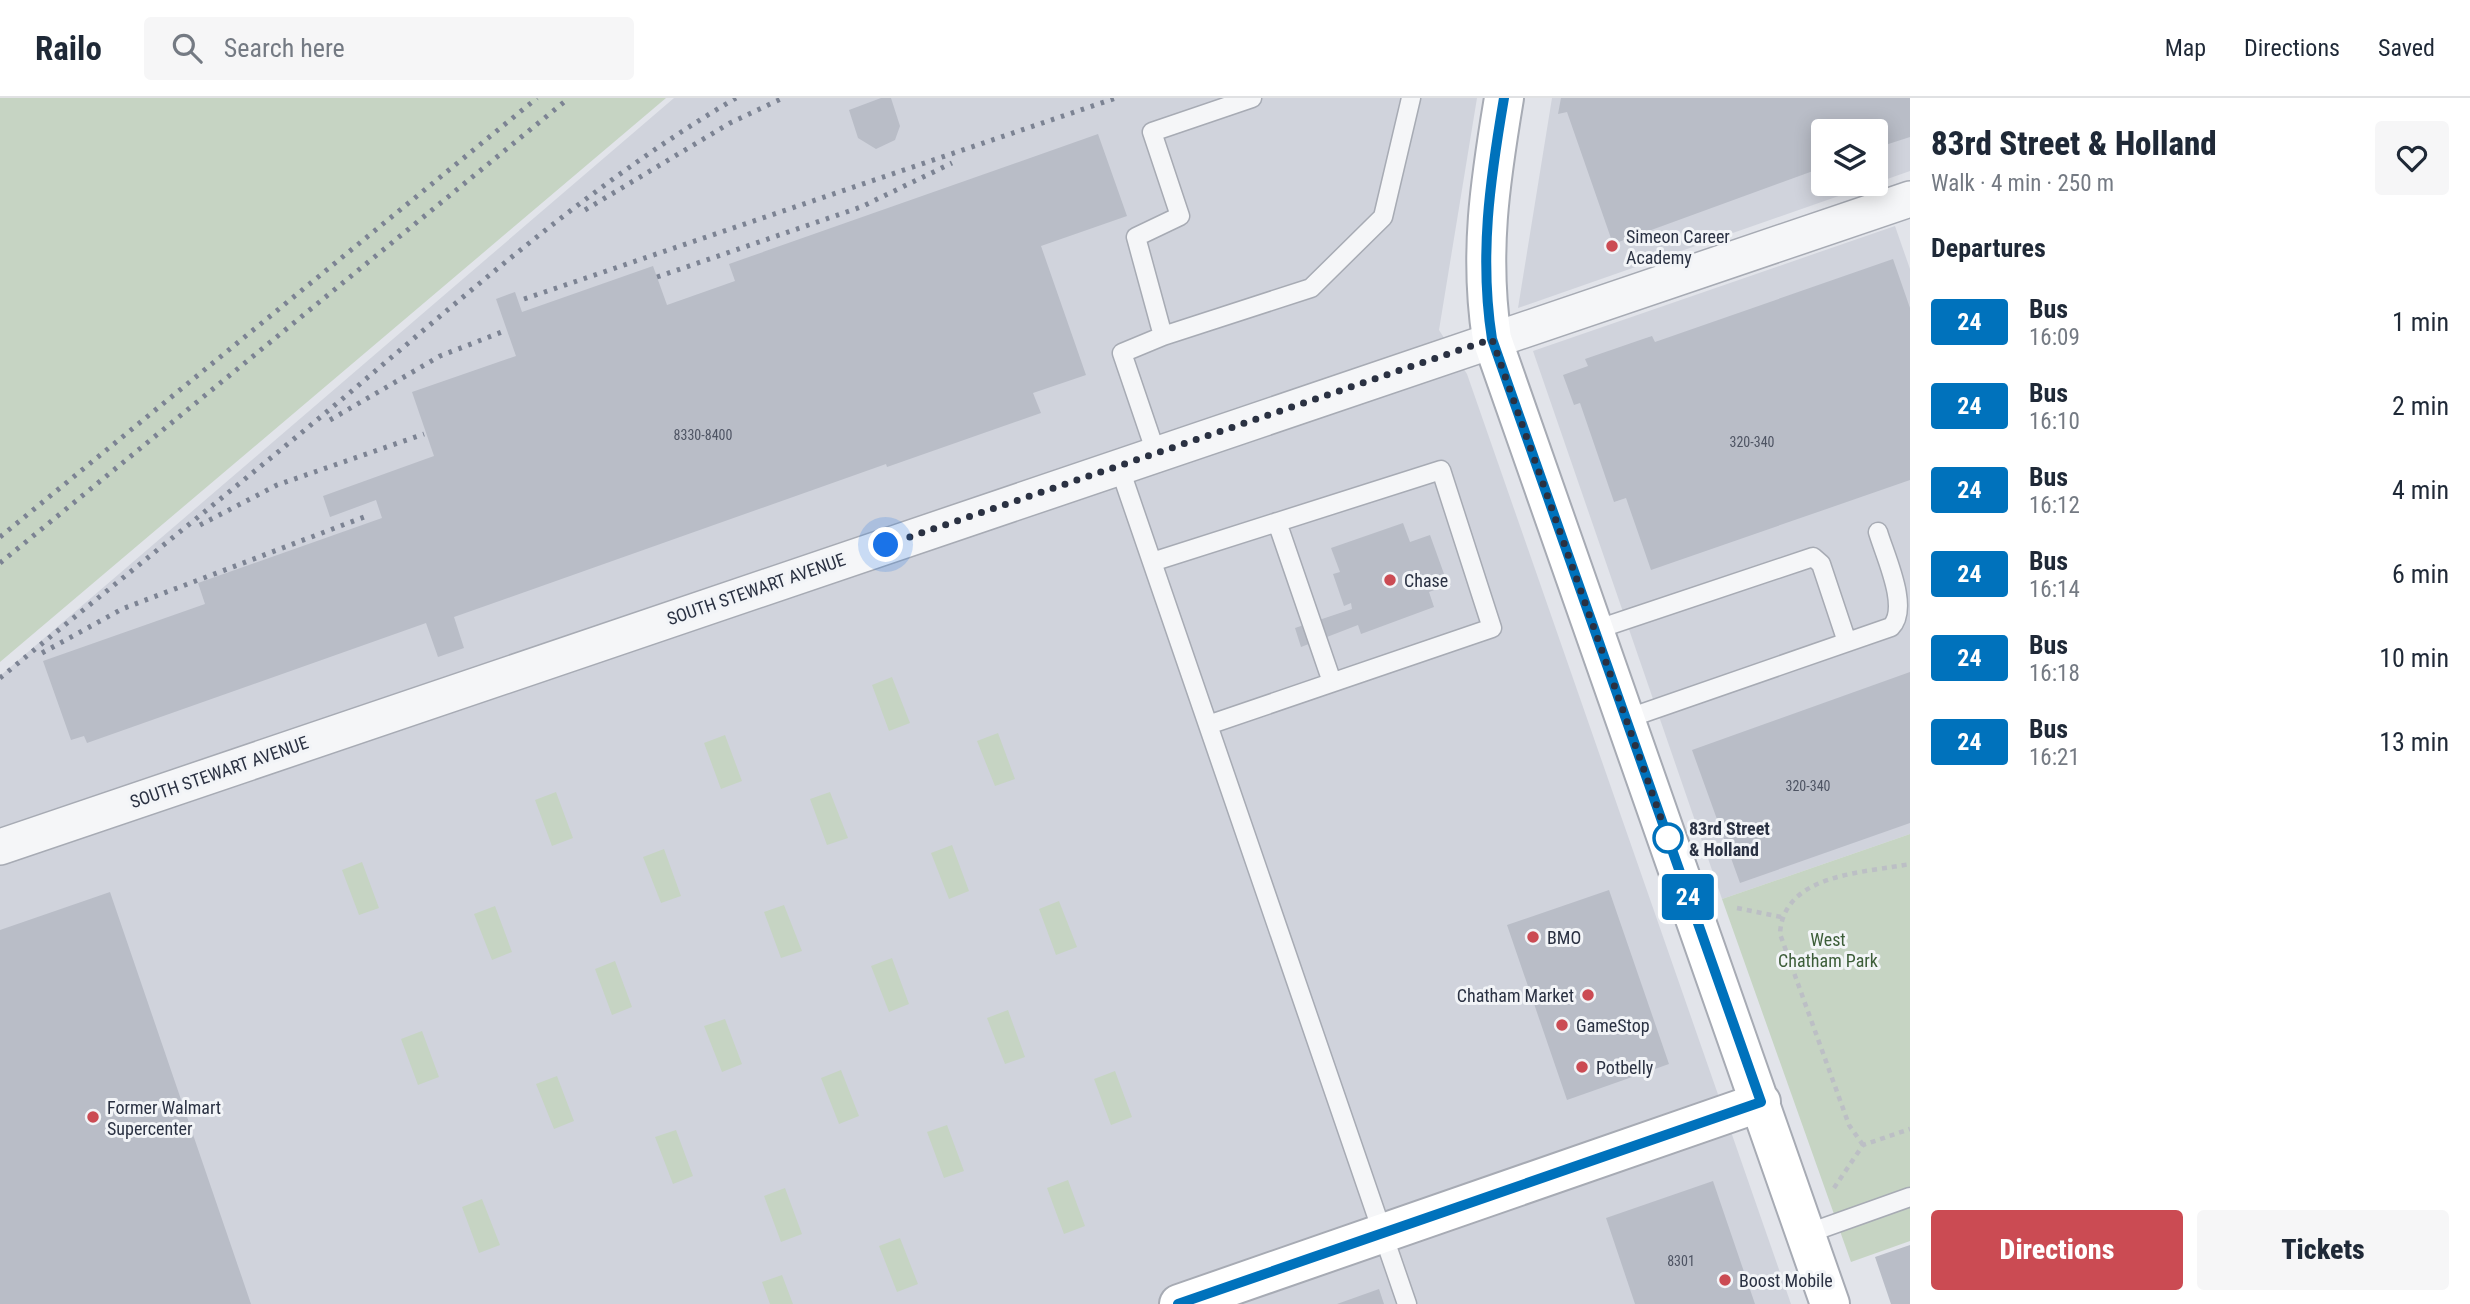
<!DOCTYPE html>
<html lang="en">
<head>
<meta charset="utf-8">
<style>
  :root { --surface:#fff; --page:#f6f6f7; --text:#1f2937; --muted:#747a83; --line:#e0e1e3; --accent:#cb4b53 }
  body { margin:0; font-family:"Roboto Condensed",sans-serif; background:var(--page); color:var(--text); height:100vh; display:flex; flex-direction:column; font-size:26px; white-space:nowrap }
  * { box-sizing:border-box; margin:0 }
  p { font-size:23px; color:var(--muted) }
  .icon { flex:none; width:38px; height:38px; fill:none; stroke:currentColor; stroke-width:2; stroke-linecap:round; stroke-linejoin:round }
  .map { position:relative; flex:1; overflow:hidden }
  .panel { display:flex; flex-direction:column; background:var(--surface); width:560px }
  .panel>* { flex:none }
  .badge { padding:0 14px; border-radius:5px; font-size:24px; line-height:46px }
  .buttons { position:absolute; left:1811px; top:21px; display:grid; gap:14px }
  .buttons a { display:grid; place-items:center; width:77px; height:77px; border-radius:7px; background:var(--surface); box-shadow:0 4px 18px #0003; font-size:35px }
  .you { position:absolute; width:35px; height:35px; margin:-18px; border:5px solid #fff; border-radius:50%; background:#1a73e8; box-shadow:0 0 0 10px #1a73e833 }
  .map>.badge { position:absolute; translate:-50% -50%; box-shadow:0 0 0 4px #fff }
  h2 { padding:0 21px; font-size:26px; line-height:63px }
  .round { display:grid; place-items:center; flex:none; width:74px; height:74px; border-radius:7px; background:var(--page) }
  .head { display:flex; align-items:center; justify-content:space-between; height:119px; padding:0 21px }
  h1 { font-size:33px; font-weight:800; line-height:52px }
  .action { display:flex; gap:14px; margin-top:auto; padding:14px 21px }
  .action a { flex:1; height:80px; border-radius:7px; background:var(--accent); color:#fff; font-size:28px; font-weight:800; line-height:80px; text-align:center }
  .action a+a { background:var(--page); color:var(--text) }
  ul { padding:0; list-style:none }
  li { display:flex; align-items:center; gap:21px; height:84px; padding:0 21px }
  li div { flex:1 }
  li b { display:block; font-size:26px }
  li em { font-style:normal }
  li .badge { min-width:77px; font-weight:700; text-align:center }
  header { display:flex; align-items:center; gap:42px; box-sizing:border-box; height:98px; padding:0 35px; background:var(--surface); border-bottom:2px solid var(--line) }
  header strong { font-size:33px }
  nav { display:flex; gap:38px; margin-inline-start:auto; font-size:24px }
  .search { width:490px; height:63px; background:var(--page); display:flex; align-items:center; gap:18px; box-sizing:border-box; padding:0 24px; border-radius:7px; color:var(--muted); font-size:26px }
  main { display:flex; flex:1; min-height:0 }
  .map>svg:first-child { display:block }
  .built { fill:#d0d3dc }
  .green { fill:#c6d4c3 }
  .building { fill:#b9bdc7 }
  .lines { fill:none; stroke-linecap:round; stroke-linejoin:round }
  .lane-casing { stroke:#a7abb4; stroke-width:21 }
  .street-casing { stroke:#a7abb4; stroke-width:38 }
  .secondary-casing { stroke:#a7abb4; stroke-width:42 }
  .path { stroke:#bcbfc5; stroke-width:4.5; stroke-dasharray:5 5; stroke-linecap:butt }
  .lane { stroke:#f5f6f8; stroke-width:18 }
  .street { stroke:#f5f6f8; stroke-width:35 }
  .secondary { stroke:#fff; stroke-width:38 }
  .rail { stroke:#7c8393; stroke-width:5; stroke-dasharray:3.5 7; stroke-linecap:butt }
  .line-casing { stroke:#fff; stroke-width:16 }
  .line { stroke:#0072bc; stroke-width:10 }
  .walk { stroke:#2a3142; stroke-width:7; stroke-dasharray:0 12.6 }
  .poi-dot { fill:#cb4b53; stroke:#f2f4f7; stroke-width:2.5 }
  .stop-dot { fill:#fff; stroke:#0072bc; stroke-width:3.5 }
  .labels { text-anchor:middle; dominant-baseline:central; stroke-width:6; stroke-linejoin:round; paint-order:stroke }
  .number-label { font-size:14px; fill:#4e5463 }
  .poi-label { font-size:18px; fill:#2a3142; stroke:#f2f4f7; text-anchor:start }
  .street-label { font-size:18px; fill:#2a3142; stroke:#f2f4f7 }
  .stop-label { font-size:18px; font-weight:bold; fill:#2a3142; stroke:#f2f4f7; text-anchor:start }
  .park-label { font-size:18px; fill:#3c5d38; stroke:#f2f4f7 }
</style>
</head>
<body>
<header>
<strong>Railo</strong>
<div class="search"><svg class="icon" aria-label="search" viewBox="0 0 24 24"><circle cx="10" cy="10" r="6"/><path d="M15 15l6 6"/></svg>Search here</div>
<nav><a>Map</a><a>Directions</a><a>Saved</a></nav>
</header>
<main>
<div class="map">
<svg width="1910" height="1206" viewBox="0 0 1910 1206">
  <rect width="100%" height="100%" fill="#e2e4ea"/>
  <!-- built -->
  <path class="built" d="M674,0H1477L1439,232L1467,276L1791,1206H0V578Z
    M1552,0H1910V73L1876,85V33H1824V86H1873L1518,210Z
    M1895,128L1910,171V736L1722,801L1533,253Z"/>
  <!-- green -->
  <path class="green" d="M0,0H666L0,564Z
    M892,579L910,625L889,633L872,587Z
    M998,635L1015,681L995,688L977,643Z
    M725,637L742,683L721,691L704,645Z
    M556,694L573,740L552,748L535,702Z
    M830,694L848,740L827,747L810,701Z
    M1910,736V1143L1851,1164L1722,801Z
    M952,747L969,793L949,801L931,755Z
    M664,751L681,798L661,805L643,759Z
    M362,764L379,810L359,817L342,772Z
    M1059,803L1077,849L1056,857L1039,811Z
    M784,807L802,853L781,860L764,814Z
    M495,808L512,854L492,862L474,816Z
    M892,860L909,906L889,914L871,868Z
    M615,863L632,909L612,917L595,871Z
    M1008,912L1025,959L1005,966L987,920Z
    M725,921L742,966L722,974L704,928Z
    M422,933L439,979L418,987L401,941Z
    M841,972L859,1018L839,1026L821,980Z
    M1115,973L1132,1019L1111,1027L1094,981Z
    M557,978L574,1023L554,1031L536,986Z
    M947,1027L964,1073L944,1080L927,1034Z
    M676,1032L693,1078L673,1086L655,1039Z
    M1068,1082L1085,1128L1064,1136L1047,1090Z
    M785,1090L802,1136L781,1144L764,1098Z
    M482,1101L500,1147L479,1155L462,1109Z
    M900,1140L918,1186L897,1194L879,1148Z
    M782,1177L793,1206H770L762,1184Z"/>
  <!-- building -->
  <path class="building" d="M881,0H891L900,28L895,42L876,51L858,40L849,12Z
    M1561,0H1910V39L1876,50V33H1824V69L1613,146L1567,14L1558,16Z
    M1098,36L1127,118L1041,148L1086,277L1033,295L1041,315L887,369L886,366L454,519L464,550L438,559L426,525L87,645L84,638L71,642L43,563L205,506L198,485L382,420L376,402L330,419L323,398L434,358L412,294L516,258L496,201L515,194L522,214L653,168L667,207L735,183L729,166Z
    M1893,161L1910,210V382L1651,472L1626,400L1614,404L1580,305L1574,307L1563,277L1588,268L1585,261L1643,241L1652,238L1655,244Z
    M1403,425L1410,444L1430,437L1448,487L1429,494L1434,509L1361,536L1358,527L1301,549L1295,530L1352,511L1351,505L1344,508L1333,476L1340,474L1331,450Z
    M1910,574V725L1740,785L1692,652Z
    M1609,792L1669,966L1567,1002L1507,827Z
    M110,794L251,1206H0V832Z
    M1713,1083L1755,1206H1635L1606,1120Z
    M1910,1147V1206H1891L1875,1159Z
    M1379,1191L1384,1206H1337Z"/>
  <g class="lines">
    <defs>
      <path id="lane" d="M1163,238L1311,190L1383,119L1411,0
        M1156,355L1122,255L1163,238L1136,139L1180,118L1152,34L1252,0
        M1119,368L1407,1206
        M1277,424L1332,584
        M1152,464L1441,372L1492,530L1208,627
        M1595,532L1813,459L1821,466L1847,544
        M1626,621L1891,529C1910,510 1885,458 1878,434
        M1806,1136L1910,1099"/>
      <path id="street" d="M0,749L1910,101"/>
      <path id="secondary" d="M1504,0C1490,84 1479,156 1492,241L1830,1206
        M1179,1206L1761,1004"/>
    </defs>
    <!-- lane casing -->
    <use href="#lane" class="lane-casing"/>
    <!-- street casing -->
    <use href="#street" class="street-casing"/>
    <!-- secondary casing -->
    <use href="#secondary" class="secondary-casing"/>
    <!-- path -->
    <path class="path" d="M1737,810L1781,819
      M1863,1047L1849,1027L1780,836C1783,775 1865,775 1910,766
      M1834,1090L1863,1047L1910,1031"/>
    <!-- lane -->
    <use href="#lane" class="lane"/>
    <!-- street -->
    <use href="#street" class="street"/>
    <!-- secondary -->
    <use href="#secondary" class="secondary"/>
    <!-- rail -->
    <path class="rail" d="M585,112L730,25L783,0
      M657,179L861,109L952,65
      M524,201L1116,0
      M330,322L440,258L507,232
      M200,427L277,387L424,336
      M0,439L537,0
      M0,465L569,0
      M42,555L122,511L364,419
      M0,580C113,487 228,396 341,302C468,195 593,84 736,0"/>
  </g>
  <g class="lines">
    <defs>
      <path id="line" d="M1178,1206L1761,1004L1492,241C1479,158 1490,82 1504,0"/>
    </defs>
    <!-- line casing -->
    <use href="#line" class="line-casing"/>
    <!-- line -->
    <use href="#line" class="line"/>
    <!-- walk -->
    <path class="walk" d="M886,447L1492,241L1668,740"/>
  </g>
  <!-- markers -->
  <g class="poi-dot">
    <circle cx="1612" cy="148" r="7"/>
    <circle cx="1390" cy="482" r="7"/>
    <circle cx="1533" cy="839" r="7"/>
    <circle cx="1588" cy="897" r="7"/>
    <circle cx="1562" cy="927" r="7"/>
    <circle cx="1582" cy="969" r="7"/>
    <circle cx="93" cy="1019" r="7"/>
    <circle cx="1725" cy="1182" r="7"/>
  </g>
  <circle class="stop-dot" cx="1668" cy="740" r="14"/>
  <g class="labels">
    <!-- number labels -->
    <g class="number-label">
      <text x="703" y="337">8330-8400</text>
      <text x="1752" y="344">320-340</text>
      <text x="1808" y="688">320-340</text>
      <text x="1681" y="1163">8301</text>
    </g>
    <!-- poi labels -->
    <g class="poi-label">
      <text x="1626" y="138">Simeon Career<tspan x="1626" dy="21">Academy</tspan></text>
      <text x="1404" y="482">Chase</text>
      <text x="1547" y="839">BMO</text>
      <text x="1574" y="897" text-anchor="end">Chatham Market</text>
      <text x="1576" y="927">GameStop</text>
      <text x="1596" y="969">Potbelly</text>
      <text x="107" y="1009">Former Walmart<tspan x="107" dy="21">Supercenter</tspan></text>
      <text x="1739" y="1182">Boost Mobile</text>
    </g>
    <!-- street labels -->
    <g class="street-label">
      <text transform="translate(756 491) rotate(-19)">SOUTH STEWART AVENUE</text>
      <text transform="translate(219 674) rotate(-19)">SOUTH STEWART AVENUE</text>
    </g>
    <!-- stop labels -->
    <g class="stop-label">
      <text x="1689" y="730">83rd Street<tspan x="1689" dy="21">&amp; Holland</tspan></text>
    </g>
    <!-- park labels -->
    <g class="park-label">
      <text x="1828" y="841">West<tspan x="1828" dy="21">Chatham Park</tspan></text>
    </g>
  </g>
</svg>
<div class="buttons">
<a><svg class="icon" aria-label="layers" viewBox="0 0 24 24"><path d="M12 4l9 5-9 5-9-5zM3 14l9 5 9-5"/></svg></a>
</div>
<div class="you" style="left:886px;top:447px"></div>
<b class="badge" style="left:1688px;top:799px;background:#0072bc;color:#fff">24</b>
</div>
<section class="panel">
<div class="head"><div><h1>83rd Street &amp; Holland</h1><p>Walk · 4 min · 250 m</p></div><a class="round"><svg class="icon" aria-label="heart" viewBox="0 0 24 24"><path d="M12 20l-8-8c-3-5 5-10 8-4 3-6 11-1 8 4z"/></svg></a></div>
<h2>Departures</h2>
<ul>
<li><span class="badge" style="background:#0072bc;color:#fff">24</span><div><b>Bus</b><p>16:09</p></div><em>1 min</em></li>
<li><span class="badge" style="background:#0072bc;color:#fff">24</span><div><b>Bus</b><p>16:10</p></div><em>2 min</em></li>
<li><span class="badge" style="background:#0072bc;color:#fff">24</span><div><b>Bus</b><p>16:12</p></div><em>4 min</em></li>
<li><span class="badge" style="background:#0072bc;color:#fff">24</span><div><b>Bus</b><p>16:14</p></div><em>6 min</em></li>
<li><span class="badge" style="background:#0072bc;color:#fff">24</span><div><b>Bus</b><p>16:18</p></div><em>10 min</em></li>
<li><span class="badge" style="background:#0072bc;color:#fff">24</span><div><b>Bus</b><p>16:21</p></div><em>13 min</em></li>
</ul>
<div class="action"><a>Directions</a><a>Tickets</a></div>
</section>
</main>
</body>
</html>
